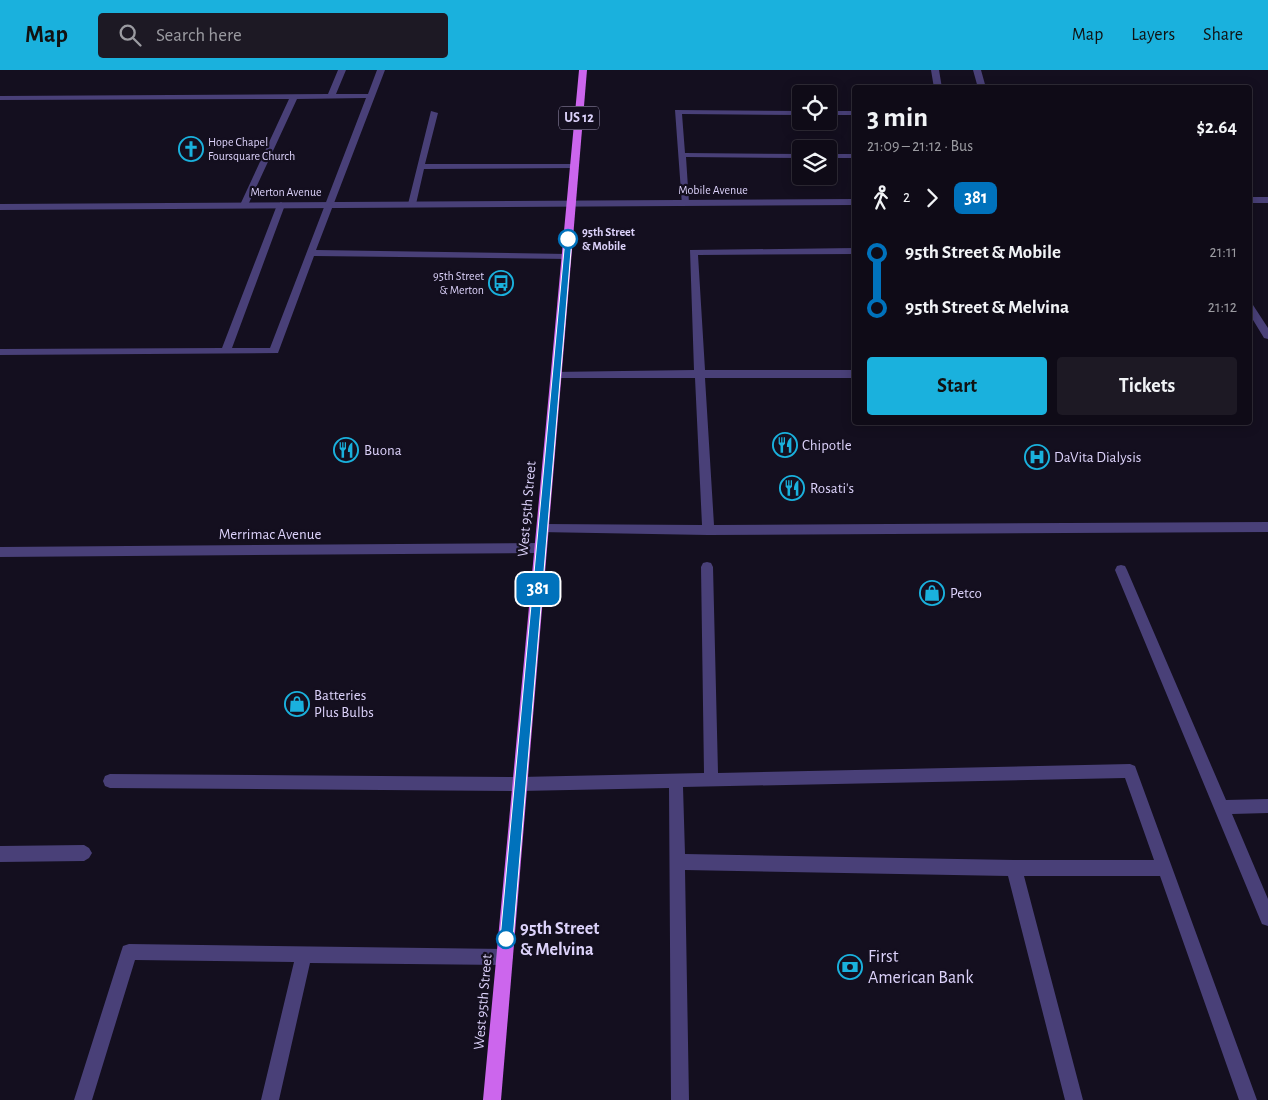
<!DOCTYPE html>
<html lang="en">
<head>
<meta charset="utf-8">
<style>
  :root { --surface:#0f0b17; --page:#1d1924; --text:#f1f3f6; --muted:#9b9ba1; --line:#2f2b36; --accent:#1ab1dd }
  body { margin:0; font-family:"Alegreya Sans",sans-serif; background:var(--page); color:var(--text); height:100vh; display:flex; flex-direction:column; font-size:19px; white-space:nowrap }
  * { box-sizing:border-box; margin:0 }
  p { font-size:16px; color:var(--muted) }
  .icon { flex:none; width:28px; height:28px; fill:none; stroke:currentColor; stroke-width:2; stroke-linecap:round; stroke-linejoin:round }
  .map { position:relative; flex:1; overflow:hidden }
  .sheet { position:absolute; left:852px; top:15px; width:400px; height:340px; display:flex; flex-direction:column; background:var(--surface); border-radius:5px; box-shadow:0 2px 12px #0003,0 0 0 1px var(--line) }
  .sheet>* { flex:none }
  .badge { padding:0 10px; border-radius:8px; font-size:18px; line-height:32px }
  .tools { position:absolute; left:792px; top:15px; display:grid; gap:10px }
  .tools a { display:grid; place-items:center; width:45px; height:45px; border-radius:5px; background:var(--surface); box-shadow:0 2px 12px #0003,0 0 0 1px var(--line); font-size:25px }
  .map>.badge { position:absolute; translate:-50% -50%; box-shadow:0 0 0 2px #fff }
  .legs { display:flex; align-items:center; gap:8px; height:55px; padding:0 15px; font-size:16px }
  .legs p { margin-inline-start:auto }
  .headline { display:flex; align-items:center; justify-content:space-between; height:85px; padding:0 15px }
  h1 { font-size:28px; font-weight:700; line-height:38px }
  .cta { display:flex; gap:10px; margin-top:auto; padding:10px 15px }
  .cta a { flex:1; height:58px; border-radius:5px; background:var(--accent); color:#111; font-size:20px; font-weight:700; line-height:58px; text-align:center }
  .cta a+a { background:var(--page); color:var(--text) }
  ul { padding:0 15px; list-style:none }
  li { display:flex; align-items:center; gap:18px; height:55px; font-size:19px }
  li i { display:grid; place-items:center; width:8px; height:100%; margin:0 6px; background:currentColor }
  li i::after { content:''; width:12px; height:12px; margin:-6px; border:4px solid; border-radius:50%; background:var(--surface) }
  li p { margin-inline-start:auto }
  li:first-child i { background:linear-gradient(#0000 50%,currentColor 0) }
  li:last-child i { background:linear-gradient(currentColor 50%,#0000 0) }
  header { display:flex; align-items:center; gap:30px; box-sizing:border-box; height:70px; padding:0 25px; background:var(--accent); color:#111 }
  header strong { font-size:24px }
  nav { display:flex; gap:28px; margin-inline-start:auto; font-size:18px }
  .search { width:350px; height:45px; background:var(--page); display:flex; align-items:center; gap:12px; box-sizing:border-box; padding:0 18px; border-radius:5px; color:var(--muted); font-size:19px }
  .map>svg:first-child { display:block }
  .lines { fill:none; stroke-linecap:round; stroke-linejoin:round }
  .lane { fill:#494078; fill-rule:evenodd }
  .street { fill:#494078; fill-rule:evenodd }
  .primary { fill:#cc66ed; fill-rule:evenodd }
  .line-1 { fill:#0072bc; stroke:#fff }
  .stop-1-dot { fill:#fff; stroke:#0072bc; stroke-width:2.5 }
  .labels { text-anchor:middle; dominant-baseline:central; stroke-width:4.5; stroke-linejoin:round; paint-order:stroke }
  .far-poi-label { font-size:12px; fill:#dcd2fa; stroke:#140f1f; text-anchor:start }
  .far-street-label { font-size:12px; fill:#dcd2fa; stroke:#140f1f }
  .far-stop-label { font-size:12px; font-weight:bold; fill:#dcd2fa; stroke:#140f1f; text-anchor:start }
  .shield { fill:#140f1f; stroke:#a098b8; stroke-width:1 }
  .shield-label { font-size:14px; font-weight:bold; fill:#dcd2fa }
  .poi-label { font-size:15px; fill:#dcd2fa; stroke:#140f1f; text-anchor:start }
  .street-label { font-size:15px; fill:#dcd2fa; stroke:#140f1f }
  .near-stop-label { font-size:18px; font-weight:bold; fill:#dcd2fa; stroke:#140f1f; text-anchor:start }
  .near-poi-label { font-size:18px; fill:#dcd2fa; stroke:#140f1f; text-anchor:start }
</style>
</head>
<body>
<header>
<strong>Map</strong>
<div class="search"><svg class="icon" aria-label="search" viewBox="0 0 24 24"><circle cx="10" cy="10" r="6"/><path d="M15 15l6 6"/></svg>Search here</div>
<nav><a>Map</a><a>Layers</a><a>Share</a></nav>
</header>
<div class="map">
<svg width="1268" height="1030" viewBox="0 0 1268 1030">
  <rect width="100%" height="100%" fill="#140f1f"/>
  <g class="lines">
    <!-- lane -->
    <path class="lane" d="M338,0H346L336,24H368L377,0H385L316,180L567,184L570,185V189L314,186L278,283L0,285V279L222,278L277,135L281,132L285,135L232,278H270L366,28L297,29L248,135L244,138L240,135L289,29L0,30V26L328,24Z
      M931,0H939L942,18H934Z
      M973,0H981L986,18H978Z
      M675,40L801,41V45L682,44L685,83L801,84V88L686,87L689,133L682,135Z
      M431,41L438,43L425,94H575L579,96L575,98L424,99L416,134L409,136L408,134Z
      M829,41H855V45H829Z
      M829,84H855V88H829Z
      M855,178V184L698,185L705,300H855V308H705L714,455L1268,452V462L708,465L539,462L537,459L539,456L543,454L702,455L695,308H556L551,304L552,302L694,300L690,180Z
      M1250,234L1253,235L1268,258V269L1264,268L1250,245Z
      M707,492L711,493L713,497L718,703L1130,694L1135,696L1257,1030H1239L1160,806H1024L1083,1030H1065L1008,806L685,800L689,1030H671L669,718L520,721L110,718L105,716L103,711L105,706L110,704L520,707L704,703L701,497L703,493ZM1125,708L1154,790H1014L685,784L683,717Z
      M1121,495L1125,496L1127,500L1226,730L1268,729V743L1232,744L1268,829V856L1262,854L1115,500L1117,496Z
      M84,775L89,778L92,783L89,788L84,791L0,792V776Z
      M129,874L505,879L511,881L513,887L511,893L505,895L310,893L279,1030H261L294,892L135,890L92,1030H74L121,882L123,876Z"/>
    <!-- street -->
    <path class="street" d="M1250,127H1268V133H1250Z
      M855,129V135L0,140V134Z
      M541,473L545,475L547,478L545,481L541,483L0,487V477Z"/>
    <!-- primary -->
    <path class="primary" d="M579,0H587L501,1030H483Z"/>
  </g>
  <!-- line-1 -->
  <path class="line-1" d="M568,167L572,169L513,869L511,873L506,875L502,873L500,869L565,169Z"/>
  <!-- icons -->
  <defs>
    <symbol id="church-ring" viewBox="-11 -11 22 22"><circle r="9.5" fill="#140f1f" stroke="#1ab1dd" stroke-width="1.5"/><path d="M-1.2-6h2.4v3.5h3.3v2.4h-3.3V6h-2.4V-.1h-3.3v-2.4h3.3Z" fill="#1ab1dd"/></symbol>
    <symbol id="bus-ring" viewBox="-11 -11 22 22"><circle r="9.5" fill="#140f1f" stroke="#1ab1dd" stroke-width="1.5"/><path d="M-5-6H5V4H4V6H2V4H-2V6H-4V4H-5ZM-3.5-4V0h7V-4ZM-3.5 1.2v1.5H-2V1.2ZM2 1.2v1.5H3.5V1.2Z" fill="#1ab1dd"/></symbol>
    <symbol id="restaurant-ring" viewBox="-11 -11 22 22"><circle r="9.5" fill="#140f1f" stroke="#1ab1dd" stroke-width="1.5"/><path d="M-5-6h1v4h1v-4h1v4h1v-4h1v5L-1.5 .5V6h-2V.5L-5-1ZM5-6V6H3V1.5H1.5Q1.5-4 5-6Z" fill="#1ab1dd"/></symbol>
    <symbol id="hospital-ring" viewBox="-11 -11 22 22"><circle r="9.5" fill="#140f1f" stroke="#1ab1dd" stroke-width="1.5"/><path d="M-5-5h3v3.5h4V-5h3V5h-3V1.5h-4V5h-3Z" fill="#1ab1dd"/></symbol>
    <symbol id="shop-ring" viewBox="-11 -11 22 22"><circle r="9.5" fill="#140f1f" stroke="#1ab1dd" stroke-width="1.5"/><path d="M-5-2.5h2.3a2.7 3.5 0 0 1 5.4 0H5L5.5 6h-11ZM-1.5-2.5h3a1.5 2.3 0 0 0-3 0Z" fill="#1ab1dd"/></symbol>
    <symbol id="bank-ring" viewBox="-11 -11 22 22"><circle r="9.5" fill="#140f1f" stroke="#1ab1dd" stroke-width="1.5"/><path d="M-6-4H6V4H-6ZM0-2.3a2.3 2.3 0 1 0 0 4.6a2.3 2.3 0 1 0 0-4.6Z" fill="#1ab1dd"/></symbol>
  </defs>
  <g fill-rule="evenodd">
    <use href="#church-ring" x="177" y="65" width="28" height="28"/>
    <use href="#bus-ring" x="487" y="199" width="28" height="28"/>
    <use href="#restaurant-ring" x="771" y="361" width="28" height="28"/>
    <use href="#restaurant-ring" x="332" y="366" width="28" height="28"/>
    <use href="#hospital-ring" x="1023" y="373" width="28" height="28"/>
    <use href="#restaurant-ring" x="778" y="404" width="28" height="28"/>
    <use href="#shop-ring" x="918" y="509" width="28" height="28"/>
    <use href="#shop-ring" x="283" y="620" width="28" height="28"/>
    <use href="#bank-ring" x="836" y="883" width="28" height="28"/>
  </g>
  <!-- markers -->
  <g class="stop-1-dot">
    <circle cx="568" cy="169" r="9"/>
    <circle cx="506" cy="869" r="9"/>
  </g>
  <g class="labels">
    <!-- far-poi labels -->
    <g class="far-poi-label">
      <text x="208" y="72">Hope Chapel<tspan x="208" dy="14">Foursquare Church</tspan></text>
      <text x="484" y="206" text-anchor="end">95th Street<tspan x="484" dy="14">&amp; Merton</tspan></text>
    </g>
    <!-- far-street labels -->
    <g class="far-street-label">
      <text x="713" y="120">Mobile Avenue</text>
      <text x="286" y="122">Merton Avenue</text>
    </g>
    <!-- far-stop labels -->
    <g class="far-stop-label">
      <text x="582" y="162">95th Street<tspan x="582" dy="14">&amp; Mobile</tspan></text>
    </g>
    <!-- shield labels -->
    <rect class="shield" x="559" y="36.5" width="40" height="23" rx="4"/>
    <g class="shield-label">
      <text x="579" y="48">US 12</text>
    </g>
    <!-- poi labels -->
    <g class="poi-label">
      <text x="802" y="375">Chipotle</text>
      <text x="364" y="380">Buona</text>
      <text x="1054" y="387">DaVita Dialysis</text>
      <text x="810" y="418">Rosati's</text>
      <text x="950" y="523">Petco</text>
      <text x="314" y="625">Batteries<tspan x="314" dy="17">Plus Bulbs</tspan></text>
    </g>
    <!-- street labels -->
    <g class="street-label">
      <text transform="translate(527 439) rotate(-85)">West 95th Street</text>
      <text x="270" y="464">Merrimac Avenue</text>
      <text transform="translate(483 932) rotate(-85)">West 95th Street</text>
    </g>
    <!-- near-stop labels -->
    <g class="near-stop-label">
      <text x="520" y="859">95th Street<tspan x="520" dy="21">&amp; Melvina</tspan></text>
    </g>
    <!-- near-poi labels -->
    <g class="near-poi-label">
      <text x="868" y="887">First<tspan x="868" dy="21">American Bank</tspan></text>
    </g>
  </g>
</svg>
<div class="tools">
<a><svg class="icon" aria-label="locate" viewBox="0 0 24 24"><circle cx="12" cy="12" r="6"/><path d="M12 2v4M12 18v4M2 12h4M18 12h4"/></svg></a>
<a><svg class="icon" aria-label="layers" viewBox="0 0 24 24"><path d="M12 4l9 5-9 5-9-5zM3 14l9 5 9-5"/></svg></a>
</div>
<b class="badge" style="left:538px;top:519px;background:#0072bc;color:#fff">381</b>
<section class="sheet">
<div class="headline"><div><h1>3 min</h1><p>21:09 – 21:12 · Bus</p></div><b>$2.64</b></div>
<div class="legs"><svg class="icon" aria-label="walk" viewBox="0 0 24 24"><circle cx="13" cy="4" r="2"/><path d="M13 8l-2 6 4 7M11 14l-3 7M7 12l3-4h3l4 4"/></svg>2<svg class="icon" aria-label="forward" viewBox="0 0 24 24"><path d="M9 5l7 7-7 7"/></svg><b class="badge" style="background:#0072bc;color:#fff">381</b></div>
<ul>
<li><i style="color:#0072bc"></i><b>95th Street &amp; Mobile</b><p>21:11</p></li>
<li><i style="color:#0072bc"></i><b>95th Street &amp; Melvina</b><p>21:12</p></li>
</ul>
<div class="cta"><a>Start</a><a>Tickets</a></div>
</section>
</div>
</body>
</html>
